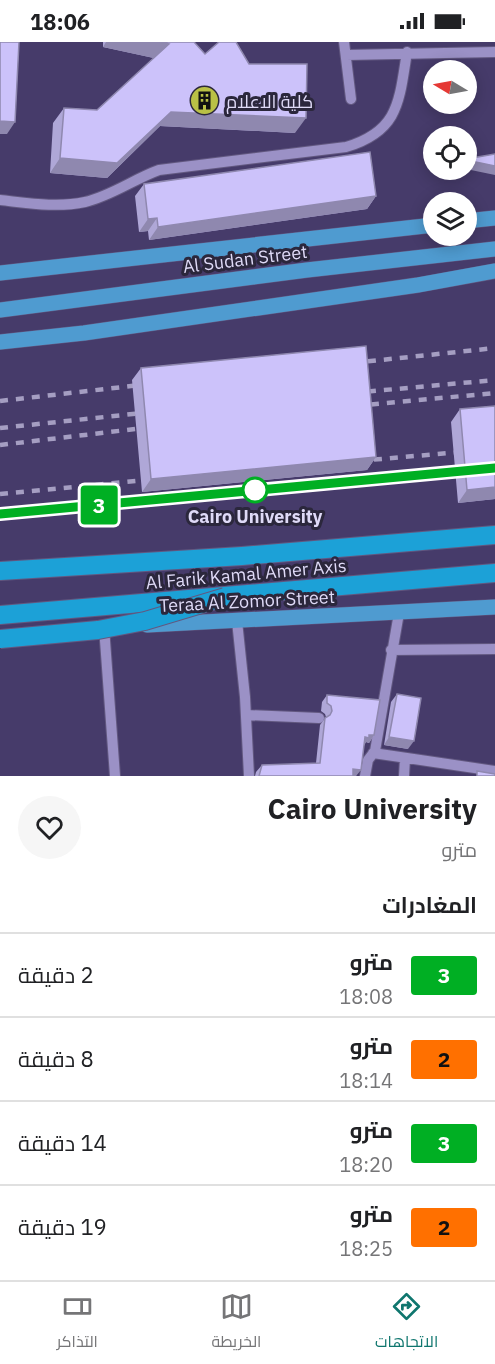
<!DOCTYPE html>
<html lang="ar">
<head>
<meta charset="utf-8">
<style>
  :root { --surface:#fff; --page:#f6f6f6; --text:#202124; --muted:#757577; --line:#e0e0e0; --accent:#0f766e }
  body { margin:0; font-family:"IBM Plex Sans",Cairo,sans-serif; background:var(--page); color:var(--text); direction:rtl; height:100vh; display:flex; flex-direction:column; font-size:22px; white-space:nowrap }
  * { box-sizing:border-box; margin:0 }
  p { font-size:20px; color:var(--muted) }
  .icon { flex:none; width:33px; height:33px; fill:none; stroke:currentColor; stroke-width:2; stroke-linecap:round; stroke-linejoin:round }
  .map { position:relative; height:734px; overflow:hidden; direction:ltr }
  .side { display:flex; flex-direction:column; background:var(--surface); flex:1 }
  .side>* { flex:none }
  .badge { padding:0 12px; border-radius:4px; font-size:21px; line-height:39px }
  .needle { width:39px; rotate:280deg }
  .buttons { position:absolute; left:423px; top:18px; display:grid; gap:12px }
  .buttons a { display:grid; place-items:center; width:54px; height:54px; border-radius:50%; background:var(--surface); box-shadow:0 3px 15px #0003; font-size:30px }
  .map>.badge { position:absolute; translate:-50% -50%; box-shadow:0 0 0 3px #fff }
  h2 { padding:0 18px; font-size:22px; line-height:54px }
  .round { display:grid; place-items:center; flex:none; width:63px; height:63px; border-radius:32px; background:var(--page) }
  .headline { display:flex; align-items:center; justify-content:space-between; height:102px; padding:0 18px }
  h1 { font-size:28px; font-weight:700; line-height:45px }
  ul { padding:0; list-style:none }
  li { display:flex; align-items:center; gap:18px; height:84px; padding:0 18px; border-top:2px solid var(--line) }
  li div { flex:1 }
  li b { display:block; font-size:22px }
  li em { font-style:normal }
  li .badge { min-width:66px; font-weight:700; text-align:center }
  .status { display:flex; justify-content:space-between; align-items:center; height:42px; padding:0 30px; background:var(--surface); direction:ltr }
  .status svg { height:16px; fill:currentColor }
  .menu { display:flex; justify-content:space-around; align-items:center; height:84px; border-top:2px solid var(--line); background:var(--surface); font-size:16px; color:var(--muted) }
  .menu a { display:grid; justify-items:center; gap:3px }
  .menu .on { color:var(--accent) }
  .map>svg:first-child { display:block }
  .lines { fill:none; stroke-linecap:round; stroke-linejoin:round }
  .minor-casing { stroke:#625880; stroke-width:12 }
  .major-casing { stroke:#625880; stroke-width:16 }
  .highway-casing { stroke:#625880; stroke-width:20 }
  .minor { stroke:#9b91c6; stroke-width:10 }
  .major { stroke:#4f9bd0; stroke-width:15 }
  .highway { stroke:#1ca1d7; stroke-width:18 }
  .rail { stroke:#a59ec2; stroke-width:4.5; stroke-dasharray:8 8; stroke-linecap:butt }
  .highway-bridge-casing { stroke:#625880; stroke-width:20; stroke-linecap:butt }
  .highway-bridge { stroke:#1ca1d7; stroke-width:18 }
  .wall { fill:#afa7d7 }
  .shaded-wall { fill:#8f88af }
  .building { fill:#ccc2fa; stroke:#8f88af; stroke-width:1.5 }
  .line-casing { stroke:#fff; stroke-width:14 }
  .line { stroke:#00af23; stroke-width:9 }
  .stop-dot { fill:#fff; stroke:#00af23; stroke-width:3 }
  .labels { text-anchor:middle; dominant-baseline:central; stroke-width:6; stroke-linejoin:round; paint-order:stroke }
  .poi-label { font-size:18px; fill:#dfdaf7; stroke:#2b273c; text-anchor:start }
  .street-label { font-size:18px; fill:#dfdaf7; stroke:#2b273c }
  .stop-label { font-size:18px; font-weight:bold; fill:#dfdaf7; stroke:#2b273c }
</style>
</head>
<body>
<div class="status"><b>18:06</b><svg viewBox="0 0 49 12"><path d="M0 12V9h3v3zM5 12V6h3v6zM10 12V3h3v9zM15 12V0h3v12zM26 1h20v11H26zM47 4h2v5h-2z"/></svg></div>
<div class="map">
<svg width="495" height="734" viewBox="0 0 495 734">
  <rect width="100%" height="100%" fill="#463b6a"/>
  <g class="lines">
    <defs>
      <path id="minor" d="M344,0L351,57
        M346,13L495,10
        M0,158C28,161 57,166 85,160C111,154 134,137 159,128L346,105C399,89 399,60 407,10
        M237,579L245,655L249,734
        M104,585L115,734
        M391,608L495,607
        M246,673L319,676
        M373,711L495,729
        M365,734L368,718L375,709L399,571
        M404,734L405,716"/>
      <path id="major" d="M466,179L495,176
        M0,231L434,183
        M0,268L307,228L495,207
        M0,300L84,291L418,243L495,229
        M147,583L495,565"/>
      <path id="highway" d="M0,529L242,514L495,493
        M0,573L495,531"/>
    </defs>
    <!-- minor casing -->
    <use href="#minor" class="minor-casing"/>
    <!-- major casing -->
    <use href="#major" class="major-casing"/>
    <!-- highway casing -->
    <use href="#highway" class="highway-casing"/>
    <!-- minor -->
    <use href="#minor" class="minor"/>
    <!-- major -->
    <use href="#major" class="major"/>
    <!-- highway -->
    <use href="#highway" class="highway"/>
    <!-- rail -->
    <path class="rail" d="M352,321L495,306
      M352,351L495,338
      M0,359L149,342
      M355,364L495,351
      M0,386L152,370
      M0,403L152,385
      M358,419L495,407
      M0,452L157,437
      M0,472L495,426"/>
    <defs>
      <path id="highway-bridge" d="M0,597L98,588L145,579L225,555"/>
    </defs>
    <!-- highway-bridge casing -->
    <use href="#highway-bridge" class="highway-bridge-casing"/>
    <!-- highway-bridge -->
    <use href="#highway-bridge" class="highway-bridge"/>
  </g>
  <!-- wall -->
  <path class="wall" d="M103,0H194L205,12L249,22L295,91L160,84L107,136L50,131L53,81L64,66L97,68L154,16L103,5Z
    M144,142L376,154L367,167L149,198L148,189L139,190L135,154Z
    M141,326L376,415L367,428L142,450L132,338Z
    M495,364V457L458,461L451,380L460,367Z
    M397,652L408,707L384,703L391,660Z
    M327,653L374,693L369,701L366,700L364,703L356,734H255L256,730L262,723L316,721L320,683L326,675L325,672L321,669L322,660Z"/>
  <!-- shaded-wall -->
  <path class="shaded-wall" d="M106,0H160L169,2L158,17L103,5Z
    M171,70L306,76L295,91L160,84L107,136L50,131L60,116Z
    M0,79L15,80L7,92H0Z
    M466,118L495,124V133L466,127Z
    M376,154L367,167L149,198L158,185Z
    M157,176L148,189L139,190L148,177Z
    M376,415L367,428L142,450L151,437Z
    M495,445V457L458,461L467,448Z
    M369,693H374L369,701L366,700L364,704L365,695Z
    M389,695L414,699L408,707L384,703Z
    M353,727L361,728L356,734H348Z"/>
  <!-- building -->
  <path class="building" d="M0,0H19L15,80L0,79Z
    M160,0H194L205,12L219,0H236L249,22H307L306,76L171,70L117,121L60,116L64,66L97,68L169,2Z
    M370,110L376,154L158,185L157,176L148,177L144,142Z
    M495,112V124L466,118V117Z
    M366,304L376,415L151,437L141,326Z
    M495,364V445L467,448L460,367Z
    M397,652L421,656L414,699L389,695Z
    M327,653L380,658L374,693H369V696L365,695L361,728L353,727V734H259L262,723L320,721L325,676L330,673L332,669L331,664L327,661Z
    M477,729L495,732V734H477Z"/>
  <g class="lines">
    <defs>
      <path id="line" d="M0,472L495,426"/>
    </defs>
    <!-- line casing -->
    <use href="#line" class="line-casing"/>
    <!-- line -->
    <use href="#line" class="line"/>
  </g>
  <!-- icons -->
  <defs>
    <symbol id="building-disc" viewBox="-11 -11 22 22"><circle r="9.5" fill="#b9c046" stroke="#2b273c"/><path d="M-4-6H4V6H1V3H-1V6H-4ZM-2.5-4.3h1.7v1.8h-1.7ZM.8-4.3h1.7v1.8H.8ZM-2.5-1h1.7V.8h-1.7ZM.8-1h1.7V.8H.8Z" fill="#111"/></symbol>
  </defs>
  <g fill-rule="evenodd">
    <use href="#building-disc" x="188" y="42" width="33" height="33"/>
  </g>
  <!-- markers -->
  <circle class="stop-dot" cx="255" cy="448" r="12"/>
  <g class="labels">
    <!-- poi labels -->
    <g class="poi-label">
      <text x="226" y="59">كلية الاعلام</text>
    </g>
    <!-- street labels -->
    <g class="street-label">
      <text transform="translate(245 217) rotate(-7)">Al Sudan Street</text>
      <text transform="translate(246 532) rotate(-5)">Al Farik Kamal Amer Axis</text>
      <text transform="translate(247 559) rotate(-3)">Teraa Al Zomor Street</text>
    </g>
    <!-- stop labels -->
    <g class="stop-label">
      <text x="255" y="474">Cairo University</text>
    </g>
  </g>
</svg>
<div class="buttons">
<a><svg class="needle" viewBox="-14 -14 28 28"><path d="M0-13l5 13h-10z" fill="#e53935"/><path d="M0 13l5-13h-10z" fill="#757577"/></svg></a>
<a><svg class="icon" aria-label="locate" viewBox="0 0 24 24"><circle cx="12" cy="12" r="6"/><path d="M12 2v4M12 18v4M2 12h4M18 12h4"/></svg></a>
<a><svg class="icon" aria-label="layers" viewBox="0 0 24 24"><path d="M12 4l9 5-9 5-9-5zM3 14l9 5 9-5"/></svg></a>
</div>
<b class="badge" style="left:99px;top:463px;background:#00af23;color:#fff">3</b>
</div>
<section class="side">
<div class="headline"><div><h1>Cairo University</h1><p>مترو</p></div><a class="round"><svg class="icon" aria-label="heart" viewBox="0 0 24 24"><path d="M12 20l-8-8c-3-5 5-10 8-4 3-6 11-1 8 4z"/></svg></a></div>
<h2>المغادرات</h2>
<ul>
<li><span class="badge" style="background:#00af23;color:#fff">3</span><div><b>مترو</b><p>18:08</p></div><em>2 دقيقة</em></li>
<li><span class="badge" style="background:#ff7000;color:#111">2</span><div><b>مترو</b><p>18:14</p></div><em>8 دقيقة</em></li>
<li><span class="badge" style="background:#00af23;color:#fff">3</span><div><b>مترو</b><p>18:20</p></div><em>14 دقيقة</em></li>
<li><span class="badge" style="background:#ff7000;color:#111">2</span><div><b>مترو</b><p>18:25</p></div><em>19 دقيقة</em></li>
</ul>
</section>
<nav class="menu">
<a class="on"><svg class="icon" aria-label="directions" viewBox="0 0 24 24"><path d="M12 3l9 9-9 9-9-9zM9 14v-3h6M13 9l2 2-2 2"/></svg>الاتجاهات</a>
<a><svg class="icon" aria-label="map" viewBox="0 0 24 24"><path d="M3 6l6-2 6 2 6-2v14l-6 2-6-2-6 2zM9 4v14M15 6v14"/></svg>الخريطة</a>
<a><svg class="icon" aria-label="tickets" viewBox="0 0 24 24"><path d="M3 7h18v10H3zM15 7v10"/></svg>التذاكر</a>
</nav>
</body>
</html>
